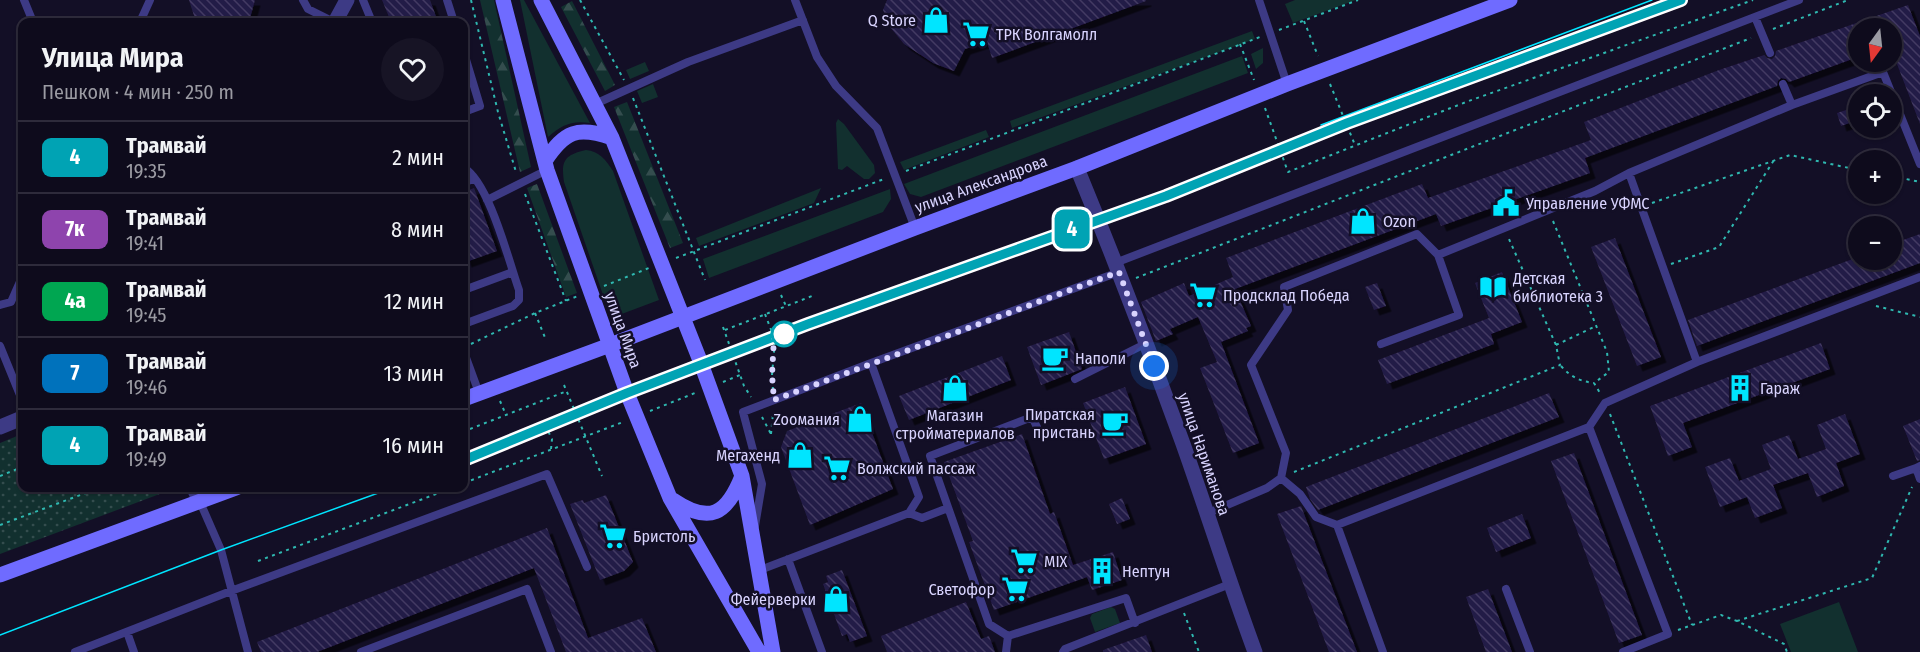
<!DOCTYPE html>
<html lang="ru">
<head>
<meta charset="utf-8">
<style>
  :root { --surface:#0e0b1c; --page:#171425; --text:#f1f3f6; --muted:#9b9ba3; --line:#2e2b3b }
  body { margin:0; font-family:"Fira Sans Condensed",sans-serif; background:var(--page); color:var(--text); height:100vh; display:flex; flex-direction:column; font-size:22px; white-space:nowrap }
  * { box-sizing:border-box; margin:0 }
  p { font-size:20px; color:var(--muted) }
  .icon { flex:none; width:33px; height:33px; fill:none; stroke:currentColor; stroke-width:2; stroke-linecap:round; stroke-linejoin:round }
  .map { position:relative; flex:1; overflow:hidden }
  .side { position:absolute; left:18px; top:18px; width:450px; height:474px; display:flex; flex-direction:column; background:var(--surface); border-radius:12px; box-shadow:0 2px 4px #0004,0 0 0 2px var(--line) }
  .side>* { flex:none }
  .badge { padding:0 12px; border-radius:9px; font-size:21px; line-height:39px }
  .needle { width:39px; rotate:195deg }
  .tools { position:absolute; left:1848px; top:18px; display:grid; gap:12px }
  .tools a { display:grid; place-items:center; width:54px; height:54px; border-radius:50%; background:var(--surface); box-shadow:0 2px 4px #0004,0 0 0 2px var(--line); font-size:30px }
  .you { position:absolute; width:30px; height:30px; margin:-15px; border:4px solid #fff; border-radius:50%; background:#1a73e8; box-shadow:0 0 0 9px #1a73e833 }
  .map>.badge { position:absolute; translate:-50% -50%; box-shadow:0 0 0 3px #fff }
  .round { display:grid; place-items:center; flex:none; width:63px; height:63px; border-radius:32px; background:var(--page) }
  .summary { display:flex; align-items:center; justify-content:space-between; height:102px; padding:0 24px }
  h1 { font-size:28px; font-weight:700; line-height:45px }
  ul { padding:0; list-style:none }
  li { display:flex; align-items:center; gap:18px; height:72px; padding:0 24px; border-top:2px solid var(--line) }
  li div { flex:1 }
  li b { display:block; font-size:22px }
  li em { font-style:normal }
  li .badge { min-width:66px; font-weight:700; text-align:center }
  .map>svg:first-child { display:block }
  .grass { fill:#12302f }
  .forest { fill:url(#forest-firs) }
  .park { fill:url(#park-dots) }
  .building { fill:url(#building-back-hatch); filter:url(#shadow) }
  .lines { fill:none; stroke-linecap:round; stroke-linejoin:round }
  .path { stroke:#2fb8b0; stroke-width:2; stroke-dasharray:3 4.5; stroke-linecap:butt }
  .lane { stroke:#3d3a85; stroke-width:8 }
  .street { stroke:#3d3a85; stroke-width:15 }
  .secondary { stroke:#6f6bff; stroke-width:15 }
  .tram { stroke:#00e5ff; stroke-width:1.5 }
  .line-casing { stroke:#fff; stroke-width:14 }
  .line { stroke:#00a3b4; stroke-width:9 }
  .walk { stroke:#d9d4ff; stroke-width:6; stroke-dasharray:0 10.8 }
  .stop-dot { fill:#fff; stroke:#00a3b4; stroke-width:3 }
  .labels { text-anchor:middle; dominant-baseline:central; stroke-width:5; stroke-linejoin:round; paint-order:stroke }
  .poi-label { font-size:16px; fill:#d9d4ff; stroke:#130f26; text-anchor:start }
  .street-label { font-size:16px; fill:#d9d4ff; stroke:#130f26 }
</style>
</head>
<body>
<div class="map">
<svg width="1920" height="652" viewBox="0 0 1920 652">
  <defs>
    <pattern id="forest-firs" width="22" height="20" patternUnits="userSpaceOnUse" patternTransform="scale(1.5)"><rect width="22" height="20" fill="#12302f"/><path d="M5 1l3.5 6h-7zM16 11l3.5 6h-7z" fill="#344d4e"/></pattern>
    <pattern id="park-dots" width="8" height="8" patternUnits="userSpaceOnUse" patternTransform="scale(1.5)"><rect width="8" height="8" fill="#12302f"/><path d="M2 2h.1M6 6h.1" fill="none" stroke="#344d4e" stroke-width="1.8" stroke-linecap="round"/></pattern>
    <pattern id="building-back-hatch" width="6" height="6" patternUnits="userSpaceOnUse" patternTransform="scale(1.5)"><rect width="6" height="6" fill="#241b47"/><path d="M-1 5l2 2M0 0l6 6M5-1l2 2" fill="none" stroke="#433b63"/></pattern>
    <filter id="shadow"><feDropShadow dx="5.5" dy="5.5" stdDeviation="0" flood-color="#0009"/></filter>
  </defs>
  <rect width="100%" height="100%" fill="#130f26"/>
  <!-- grass -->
  <path class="grass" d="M520,0H524L590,123C572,120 561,125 548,137Z
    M1295,0H1356L1293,23L1285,4Z
    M1252,31L1255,39L1012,128L1010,121Z
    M1263,48V63L1256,69L1251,54Z
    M1242,56L1248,73L921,197L910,194L904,184Z
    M645,62L649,71L630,79L626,70Z
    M653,84L658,97L642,103L637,91Z
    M838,119L844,124L874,165L875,173L869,179H864L847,166L842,170L838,169L836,123Z
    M986,130L989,137L904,170L900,162Z
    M586,150C599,151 606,160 613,171L659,300L611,318L564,182C561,161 564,155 586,150Z
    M821,188L814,203L699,246L696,238Z
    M890,189L891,199L883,212L709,278L703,259Z
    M1839,602L1858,652H1791L1780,624Z
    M1111,607L1115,609L1120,623L1095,632L1090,618L1092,614Z"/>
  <!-- forest -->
  <path class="forest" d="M480,0H494L531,167L520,172Z
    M572,1L615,85L605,91L561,7Z
    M627,102L683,243L670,248L614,107Z
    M537,184L577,293L566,297L527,188Z"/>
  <!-- park -->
  <path class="park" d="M22,434V488H172L173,489L0,554V443Z"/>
  <!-- building -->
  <path class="building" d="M189,0H255L249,22H196Z
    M382,0H430L438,22H391Z
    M887,0H1146V1L992,58L987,42L965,49L954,71L933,63L904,44L890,27L883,10Z
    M1908,5L1920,36V124L1892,51V28H1858V57L1789,82L1786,79L1781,78L1778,81L1777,86L1585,158L1590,173L1441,226L1436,214L1235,289L1251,326L1246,328L1248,331L1221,342L1259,443L1233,453L1200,368L1217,362L1198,317L1170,329L1173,334L1156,341L1141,302L1184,283L1189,296L1233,277L1226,258L1422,184L1428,198L1591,140L1584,122L1719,70L1764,55L1767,58L1772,59L1775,56L1776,51Z
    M1858,106V120L1841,126L1837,113Z
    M474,188L497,251L466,262L464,255V192Z
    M1920,234V263L1697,346L1688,320L1858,257V260H1892V244Z
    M1615,238L1661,357L1637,366L1591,247Z
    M1502,272L1522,322L1491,334L1494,344L1387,384L1378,360L1489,318L1475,283Z
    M1377,283L1386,306L1374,310L1365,287Z
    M1069,332L1082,369L1041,385L1027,347Z
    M1821,343L1830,369L1683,423L1692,447L1668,456L1650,406Z
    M1002,356L1011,380L909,420L899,396Z
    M1125,387L1146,444L1104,459L1083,403Z
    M1549,393L1559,417L1318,510L1310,499L1306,487Z
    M861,403L893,489L810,525L781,447L787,431Z
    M1845,414L1860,454L1836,463L1844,486L1817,497L1808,473L1773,485L1782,508L1755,518L1747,497L1720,507L1705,467L1730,458L1739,481L1771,469L1762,445L1789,435L1798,459L1826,449L1817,425Z
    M1920,419V460L1917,461L1903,426Z
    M1022,434L1050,514L1054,512L1073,565L1113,552L1122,580L1092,590L1087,577L994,610L969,542L973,541L944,462Z
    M1574,453L1642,635L1619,643L1551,461Z
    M606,495L633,562L624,571L600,580L570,504L583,500L584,503Z
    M1122,498L1130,519L1117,524L1109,504Z
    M1301,506L1357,652H1329L1277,514Z
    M1522,514L1531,538L1496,552L1487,528Z
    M547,528L588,638L642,618L656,652H566L534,568L317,652H261L257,642Z
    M842,570L867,636L850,642L847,634L842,636L823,584L828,582L826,576Z
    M1488,589L1512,652H1486L1466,597Z
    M966,602L981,639L989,636L995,652H887L881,636Z
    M1146,635L1152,652H1103V650Z"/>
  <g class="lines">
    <!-- path -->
    <path class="path" d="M471,0L498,112L516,172
      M580,0L624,80
      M1304,21L1318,56
      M1773,29L1848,0
      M1279,30L1358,0
      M1240,44L1254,80
      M1330,84L1355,145
      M633,98L705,280
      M1265,108L1288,172L1466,102L1753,0
      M906,171L1260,37
      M1892,176L1920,182
      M525,194L566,301
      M1652,203L1790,155L1858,170
      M1553,221L1607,352L1609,372L1594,383L1600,393
      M676,258L884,179
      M1671,264L1719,247L1774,160
      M1136,278L1751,38
      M604,286L649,268
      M781,295L786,306
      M1876,306L1920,317
      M535,313L546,340
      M765,314L775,340L772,375L773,390
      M723,327L744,386L751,397
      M725,330L812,296
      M471,344L535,313L578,296
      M1556,345L1596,326
      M1561,366C1571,377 1579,381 1594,383
      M723,382L740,375
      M564,385L602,476
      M500,401L506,415
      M650,411L695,393
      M1610,414L1692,625
      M762,417L771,434
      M470,429L567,391
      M771,434L773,414
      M551,449L552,439L548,431L578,419
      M1294,472L1560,365L1556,345L1509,239
      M0,476L22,467
      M464,483L623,422
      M0,525L99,488
      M258,561L452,488
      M1184,613L1199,652
      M1737,621L1872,578L1912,487
      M1678,630L1721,615L1737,621L1784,644L1787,652"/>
    <!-- lane -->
    <path class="lane" d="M24,0L33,22
      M303,0L308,9L334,22
      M363,0L372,22
      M447,0L454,22
      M795,0L817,57L836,86L877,128L915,228
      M1259,0L1287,84
      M1755,17L1770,53
      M140,22L150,0
      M464,53L480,106L464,112
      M1783,84L1792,105
      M595,104L688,62L803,20
      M464,168C489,182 509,262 519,290V300L513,306L464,324
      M464,182L475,179
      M487,200L547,170
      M1115,263L1799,0
      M464,290L513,272
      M0,305L11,302L22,277
      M1381,344L1459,315L1438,255
      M0,346L22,400
      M464,352L479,393
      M1697,362L1920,277
      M871,363L1119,272
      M1075,379L1145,344
      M1920,466L1916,468L1920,479
      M1893,476L1916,468
      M1281,478L1300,494L1316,517L1337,525
      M200,502L221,550L248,652
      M909,513L922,518L948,508
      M1206,514L1267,488L1281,478L1286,453L1251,365L1288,310L1284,287L1417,234L1438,255L1595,191L1629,173L1792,105L1883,72L1920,164
      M755,526L762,484L743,412L871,363L919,497L909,513L760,570
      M788,559L822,652
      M1506,589L1530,652
      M127,632L134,652
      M1008,636L989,624L930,456L1032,417L1037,427
      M75,652L231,591L547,474L587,567
      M361,652L527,589L551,652
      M1006,652L1008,636L1126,598L1135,623
      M1063,652L1065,649L1230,584
      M1383,652L1337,525L1589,427
      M1623,652L1668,634L1589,427L1605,403L1697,362L1629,173"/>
    <!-- street -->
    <path class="street" d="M335,22L347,0
      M1077,168C1114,258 1149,349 1182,441C1207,511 1229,582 1255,652
      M0,427L22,418
      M194,488L200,502"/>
    <!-- secondary -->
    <path class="secondary" d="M503,0L547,170L627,393L670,498L759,652
      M541,0L612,138L699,358L742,476L773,652
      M545,161C565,131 577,126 612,138
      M464,399L610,345L915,228L1077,168L1287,84L1510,0
      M673,500C710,525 727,514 742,476
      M0,575L236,488"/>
    <!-- tram -->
    <path class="tram" d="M1321,125L1652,0
      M464,460L627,393L808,324L1166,197L1347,123L1681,0
      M0,635L221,550L392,488"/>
  </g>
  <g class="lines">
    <defs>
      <path id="line" d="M464,460L627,393L808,324L1166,196L1347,123L1681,0"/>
    </defs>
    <!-- line casing -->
    <use href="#line" class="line-casing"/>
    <!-- line -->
    <use href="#line" class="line"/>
    <!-- walk -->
    <path class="walk" d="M784,334L774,337L772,375L774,400L1119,272L1154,366"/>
  </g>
  <!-- icons -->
  <defs>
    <symbol id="shop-bare" viewBox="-9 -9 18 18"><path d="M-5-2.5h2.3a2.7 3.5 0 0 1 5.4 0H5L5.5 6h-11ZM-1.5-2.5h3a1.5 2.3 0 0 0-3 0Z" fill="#00e5ff" stroke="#130f26" stroke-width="2.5" paint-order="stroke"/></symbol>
    <symbol id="supermarket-bare" viewBox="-9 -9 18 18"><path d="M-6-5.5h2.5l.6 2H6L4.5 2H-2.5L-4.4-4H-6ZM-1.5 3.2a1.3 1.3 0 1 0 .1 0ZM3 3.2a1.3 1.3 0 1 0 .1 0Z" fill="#00e5ff" stroke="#130f26" stroke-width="2.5" paint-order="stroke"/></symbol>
    <symbol id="civic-bare" viewBox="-9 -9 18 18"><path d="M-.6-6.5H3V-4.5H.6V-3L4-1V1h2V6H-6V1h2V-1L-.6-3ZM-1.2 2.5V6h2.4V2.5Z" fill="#00e5ff" stroke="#130f26" stroke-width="2.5" paint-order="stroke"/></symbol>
    <symbol id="library-bare" viewBox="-9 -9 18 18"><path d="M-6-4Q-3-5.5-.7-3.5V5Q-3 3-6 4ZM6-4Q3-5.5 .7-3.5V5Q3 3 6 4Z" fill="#00e5ff" stroke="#130f26" stroke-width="2.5" paint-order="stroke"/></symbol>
    <symbol id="cafe-bare" viewBox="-9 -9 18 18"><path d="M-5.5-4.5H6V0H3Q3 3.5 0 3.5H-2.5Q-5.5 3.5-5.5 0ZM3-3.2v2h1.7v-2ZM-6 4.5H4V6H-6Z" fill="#00e5ff" stroke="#130f26" stroke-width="2.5" paint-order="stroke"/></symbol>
    <symbol id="building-bare" viewBox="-9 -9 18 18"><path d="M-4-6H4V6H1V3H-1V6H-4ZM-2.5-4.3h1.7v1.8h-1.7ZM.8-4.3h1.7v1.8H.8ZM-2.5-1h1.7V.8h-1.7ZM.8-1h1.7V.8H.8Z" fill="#00e5ff" stroke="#130f26" stroke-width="2.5" paint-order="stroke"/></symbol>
  </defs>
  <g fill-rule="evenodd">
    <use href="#shop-bare" x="917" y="1" width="38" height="38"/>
    <use href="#supermarket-bare" x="957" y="15" width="38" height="38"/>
    <use href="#civic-bare" x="1487" y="184" width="38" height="38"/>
    <use href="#shop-bare" x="1344" y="202" width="38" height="38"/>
    <use href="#library-bare" x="1474" y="268" width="38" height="38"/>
    <use href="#supermarket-bare" x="1184" y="276" width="38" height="38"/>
    <use href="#cafe-bare" x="1036" y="339" width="38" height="38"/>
    <use href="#shop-bare" x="936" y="369" width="38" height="38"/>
    <use href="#building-bare" x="1721" y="369" width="38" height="38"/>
    <use href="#shop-bare" x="841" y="400" width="38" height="38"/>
    <use href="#cafe-bare" x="1096" y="404" width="38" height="38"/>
    <use href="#shop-bare" x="781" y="436" width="38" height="38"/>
    <use href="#supermarket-bare" x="818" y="449" width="38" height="38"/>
    <use href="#supermarket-bare" x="594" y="517" width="38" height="38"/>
    <use href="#supermarket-bare" x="1005" y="542" width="38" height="38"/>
    <use href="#building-bare" x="1083" y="552" width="38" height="38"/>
    <use href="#supermarket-bare" x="996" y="570" width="38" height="38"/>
    <use href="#shop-bare" x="817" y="580" width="38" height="38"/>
  </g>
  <!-- markers -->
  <circle class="stop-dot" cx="784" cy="334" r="12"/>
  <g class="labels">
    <!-- poi labels -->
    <g class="poi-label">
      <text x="916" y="20" text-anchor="end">Q Store</text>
      <text x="996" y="34">ТРК Волгамолл</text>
      <text x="1526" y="203">Управление УФМС</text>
      <text x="1383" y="221">Ozon</text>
      <text x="1513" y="278">Детская<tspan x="1513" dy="18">библиотека 3</tspan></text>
      <text x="1223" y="295">Продсклад Победа</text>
      <text x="1075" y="358">Наполи</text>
      <text x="1760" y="388">Гараж</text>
      <text x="1095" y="414" text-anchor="end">Пиратская<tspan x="1095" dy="18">пристань</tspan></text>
      <text x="955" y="415" text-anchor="middle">Магазин<tspan x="955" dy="18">стройматериалов</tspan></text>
      <text x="840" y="419" text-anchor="end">Zooмания</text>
      <text x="780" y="455" text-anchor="end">Мегахенд</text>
      <text x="857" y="468">Волжский пассаж</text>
      <text x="633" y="536">Бристоль</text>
      <text x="1044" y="561">MIX</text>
      <text x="1122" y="571">Нептун</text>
      <text x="995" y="589" text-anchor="end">Светофор</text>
      <text x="816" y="599" text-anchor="end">Фейерверки</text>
    </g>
    <!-- street labels -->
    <g class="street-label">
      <text transform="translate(981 184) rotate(-20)">улица Александрова</text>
      <text transform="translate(623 330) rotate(70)">улица Мира</text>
      <text transform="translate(1204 454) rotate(71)">улица Нариманова</text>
    </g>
  </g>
</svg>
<div class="tools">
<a><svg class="needle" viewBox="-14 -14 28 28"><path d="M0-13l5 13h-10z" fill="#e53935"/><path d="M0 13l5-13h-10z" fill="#9b9ba3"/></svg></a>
<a><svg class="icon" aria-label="locate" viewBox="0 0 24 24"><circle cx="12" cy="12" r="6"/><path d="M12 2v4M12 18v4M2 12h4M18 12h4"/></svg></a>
<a>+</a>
<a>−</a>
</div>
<div class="you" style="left:1154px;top:366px"></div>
<b class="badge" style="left:1072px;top:229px;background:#00a3b4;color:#fff">4</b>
<section class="side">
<div class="summary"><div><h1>Улица Мира</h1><p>Пешком · 4 мин · 250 m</p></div><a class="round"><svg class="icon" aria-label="heart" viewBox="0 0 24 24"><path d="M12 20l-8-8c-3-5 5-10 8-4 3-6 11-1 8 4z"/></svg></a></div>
<ul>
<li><span class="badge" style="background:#00a3b4;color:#fff">4</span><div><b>Трамвай</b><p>19:35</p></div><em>2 мин</em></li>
<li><span class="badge" style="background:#8e44ad;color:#fff">7к</span><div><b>Трамвай</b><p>19:41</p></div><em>8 мин</em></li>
<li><span class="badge" style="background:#00a651;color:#fff">4а</span><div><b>Трамвай</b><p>19:45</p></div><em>12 мин</em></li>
<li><span class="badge" style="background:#0072bc;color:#fff">7</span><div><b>Трамвай</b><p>19:46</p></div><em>13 мин</em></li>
<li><span class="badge" style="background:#00a3b4;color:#fff">4</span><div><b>Трамвай</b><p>19:49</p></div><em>16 мин</em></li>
</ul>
</section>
</div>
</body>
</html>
